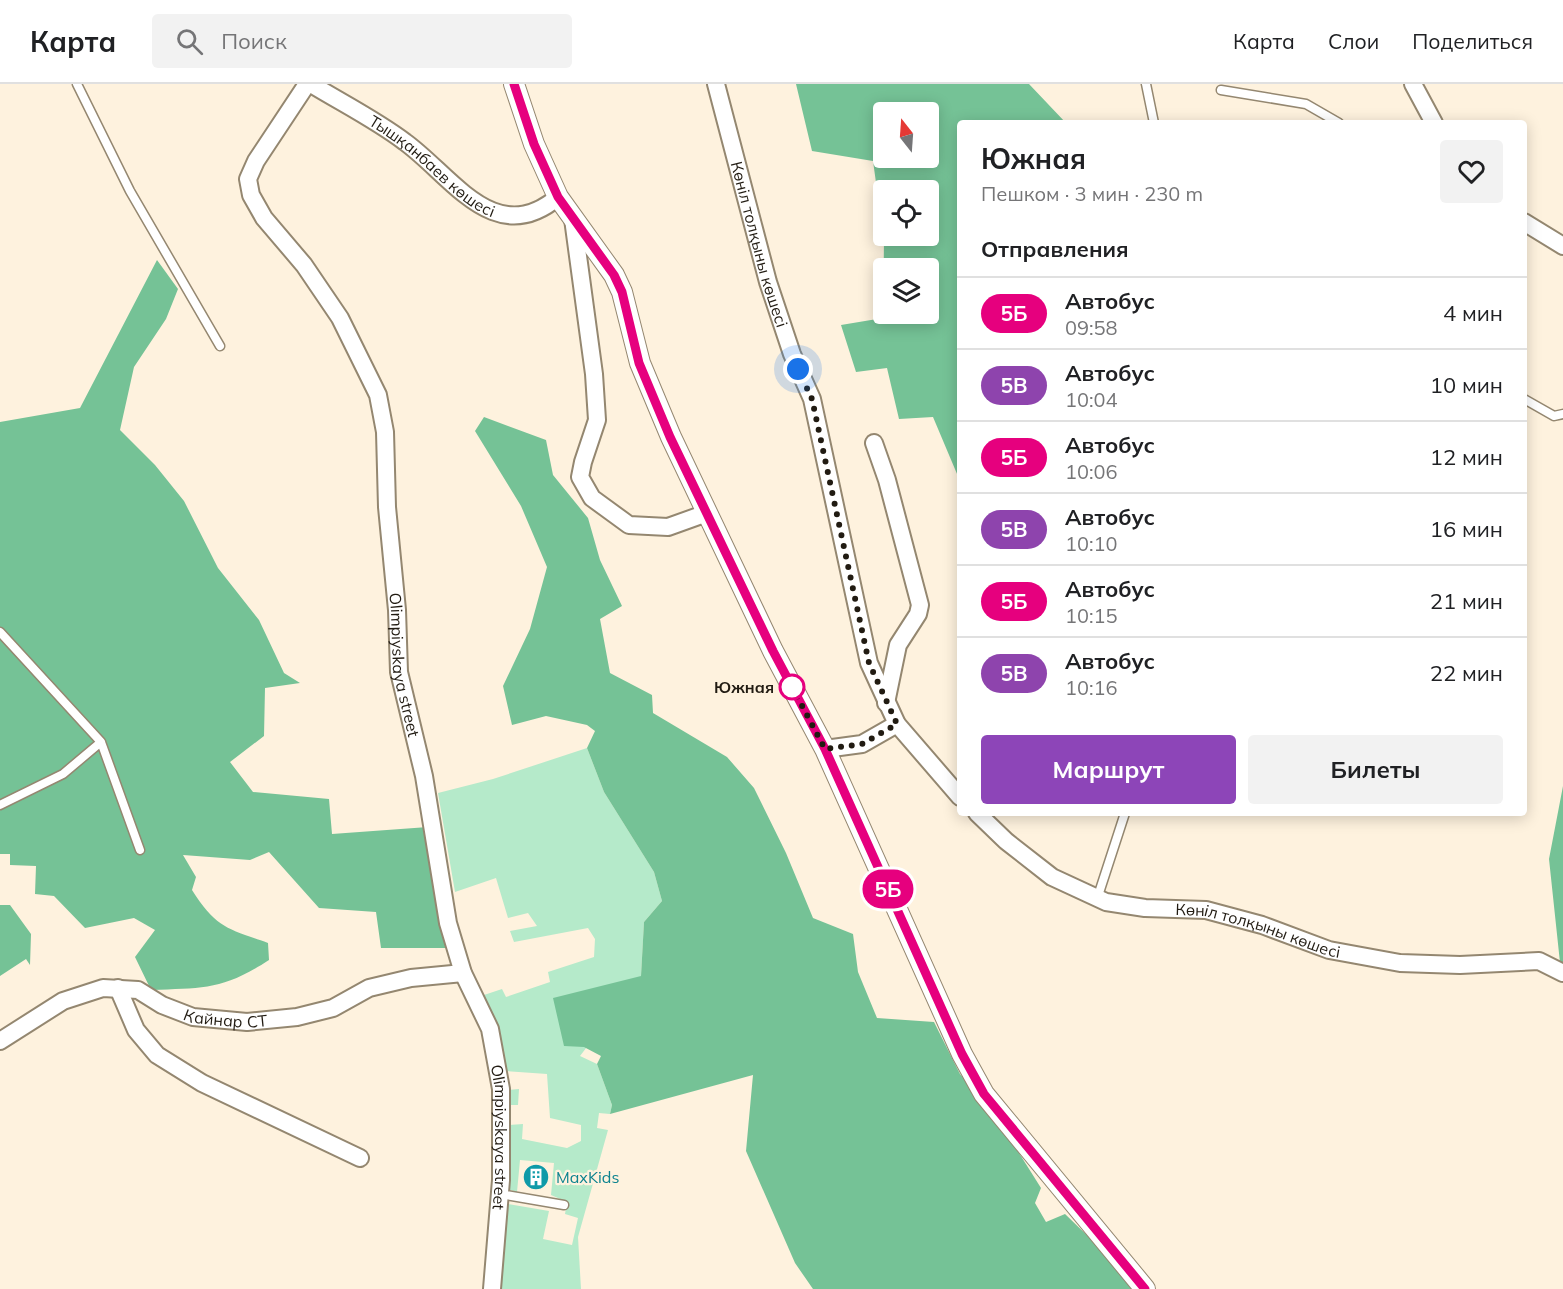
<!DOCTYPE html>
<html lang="ru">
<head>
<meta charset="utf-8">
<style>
  :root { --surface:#fff; --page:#f2f2f2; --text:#202124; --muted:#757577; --line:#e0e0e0; --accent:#8d45b8 }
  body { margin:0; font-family:Mulish,sans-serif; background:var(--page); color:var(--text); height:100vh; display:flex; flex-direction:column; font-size:22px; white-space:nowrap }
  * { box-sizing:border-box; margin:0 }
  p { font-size:20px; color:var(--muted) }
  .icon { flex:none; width:33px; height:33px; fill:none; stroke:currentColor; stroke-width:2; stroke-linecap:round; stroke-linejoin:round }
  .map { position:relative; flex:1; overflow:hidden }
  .details { position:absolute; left:957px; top:36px; width:570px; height:696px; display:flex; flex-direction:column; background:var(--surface); border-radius:6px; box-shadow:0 3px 15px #0003 }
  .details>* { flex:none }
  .badge { padding:0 12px; border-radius:20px; font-size:21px; line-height:39px }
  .needle { width:39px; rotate:343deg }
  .tools { position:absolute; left:873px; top:18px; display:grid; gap:12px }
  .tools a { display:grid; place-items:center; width:66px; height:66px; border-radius:6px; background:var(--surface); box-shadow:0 3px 15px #0003; font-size:30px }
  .you { position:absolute; width:30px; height:30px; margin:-15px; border:4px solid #fff; border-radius:50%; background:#1a73e8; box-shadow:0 0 0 9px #1a73e833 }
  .map>.badge { position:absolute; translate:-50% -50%; box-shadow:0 0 0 3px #fff }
  h2 { padding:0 24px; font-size:22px; line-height:54px }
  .round { display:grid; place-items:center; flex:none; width:63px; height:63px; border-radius:6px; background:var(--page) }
  .summary { display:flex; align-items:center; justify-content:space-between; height:102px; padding:0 24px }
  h1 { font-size:28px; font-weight:700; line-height:45px }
  .action { display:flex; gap:12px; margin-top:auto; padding:12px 24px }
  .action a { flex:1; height:69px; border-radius:6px; background:var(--accent); color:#fff; font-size:24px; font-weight:700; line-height:69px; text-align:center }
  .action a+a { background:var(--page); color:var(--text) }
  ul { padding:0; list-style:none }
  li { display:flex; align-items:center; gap:18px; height:72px; padding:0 24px; border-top:2px solid var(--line) }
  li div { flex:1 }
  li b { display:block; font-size:22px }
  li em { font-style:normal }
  li .badge { min-width:66px; font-weight:700; text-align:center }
  header { display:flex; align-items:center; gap:36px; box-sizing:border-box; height:84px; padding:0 30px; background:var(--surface); border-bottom:2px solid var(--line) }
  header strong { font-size:28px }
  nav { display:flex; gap:33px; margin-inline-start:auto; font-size:21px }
  .search { width:420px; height:54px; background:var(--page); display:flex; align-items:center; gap:15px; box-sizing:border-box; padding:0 21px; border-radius:6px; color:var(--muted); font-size:22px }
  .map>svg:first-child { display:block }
  .green { fill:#b5eaca }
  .forest { fill:#75c296; fill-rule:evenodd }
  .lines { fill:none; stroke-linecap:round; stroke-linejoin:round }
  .service-casing { stroke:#948770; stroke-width:11 }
  .minor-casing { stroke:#948770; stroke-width:20 }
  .tertiary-casing { stroke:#948770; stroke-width:22 }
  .service { stroke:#fff; stroke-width:8 }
  .minor { stroke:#fff; stroke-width:16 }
  .tertiary { stroke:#fff; stroke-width:20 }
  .line-casing { stroke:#fff; stroke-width:14 }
  .line { stroke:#e6007e; stroke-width:9 }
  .walk { stroke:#211b12; stroke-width:6; stroke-dasharray:0 10.8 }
  .stop-dot { fill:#fff; stroke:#e6007e; stroke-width:3 }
  .labels { text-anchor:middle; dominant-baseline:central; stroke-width:4.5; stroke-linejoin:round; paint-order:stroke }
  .street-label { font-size:16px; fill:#211b12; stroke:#fef2de }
  .stop-label { font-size:16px; font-weight:bold; fill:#211b12; stroke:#fef2de; text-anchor:end }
  .culture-label { font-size:16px; fill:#0d838f; stroke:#fef2de; text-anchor:start }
</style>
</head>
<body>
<header>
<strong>Карта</strong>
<div class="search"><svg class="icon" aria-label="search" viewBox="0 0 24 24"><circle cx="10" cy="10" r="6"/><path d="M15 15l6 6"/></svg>Поиск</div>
<nav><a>Карта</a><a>Слои</a><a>Поделиться</a></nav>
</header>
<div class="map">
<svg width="1563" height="1205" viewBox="0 0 1563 1205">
  <rect width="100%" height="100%" fill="#fef2de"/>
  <!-- green -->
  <path class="green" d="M587,664L604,708L654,788L662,817L644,838L641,892L580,972L597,980L612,1021L610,1030L599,1029L597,1044L608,1046L578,1153L581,1205H497L502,1119L549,1127L543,1155L572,1161L578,1134L565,1130L567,1118L551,1111L554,1079L520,1076L517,1108L507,1105L509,1041L523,1040L522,1055L567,1064L581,1057V1041L550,1034L547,990L505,987L484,911L502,905L506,913L550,898L548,888L594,873L595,855L588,844L514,858L510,847L537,842L528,829L508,834L496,794L455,808L438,709L493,695Z
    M519,1005L518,1021H508L507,1006Z"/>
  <!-- forest -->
  <path class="forest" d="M796,0H1029L1066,39H960V397L933,333L899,335L887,284L856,288L841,241L883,234L884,156L873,77L812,67ZM928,28V74H884V28ZM928,106V152H884V106ZM884,184H928V230H884Z
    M157,176L178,205L166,235L134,283L120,346L155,381L184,417L218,484L259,536L284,589L300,599L265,604L264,652L230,678L253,708L329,715L332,750L428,743L449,864H381L376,828L319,824L269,768L250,776L183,771L196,793L192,806C217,845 227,844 268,859L269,876C223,906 204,904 151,906L135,873L155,846L134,834L85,844L54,812L35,810L36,782L10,781V770H0V338L80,324Z
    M484,333L546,356L553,391L588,434L600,476L622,522L600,535L610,589L652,611L653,629L727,673L754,704L786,769L813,834L853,850L858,888L877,934L934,938L960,990L997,1034L1041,1104L1035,1119L1046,1138L1065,1130L1096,1160L1153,1205H813L795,1179L746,1067L753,991L610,1030L612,1021L597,980L601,972L584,963L564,962L553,914L641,892L644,838L662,817L654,788L604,708L587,664L595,647L587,641L546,632L512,641L503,602L530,545L547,483L521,422L475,347Z
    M1563,702V889L1561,888L1549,775Z
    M0,821H10L31,850L30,881L26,875L0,892Z"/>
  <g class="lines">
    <defs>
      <path id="service" d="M77,0L130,107L220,262
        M1146,0L1154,39
        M1221,6L1306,20L1339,39
        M1524,315L1554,332L1563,330
        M0,548L101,658L63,690L0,721
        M101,658L140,766
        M1097,815L1125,729
        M500,1110L564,1121"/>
      <g id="minor">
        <path id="s1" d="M307,0L256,77L248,95L251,111L264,134L304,181L340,234L378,311L385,348L387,423L397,526L399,588L424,692L448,839L463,889L490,945L501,1005V1096L492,1205"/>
        <path id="s2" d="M311,0C342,19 376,36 405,58C452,92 495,166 558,113"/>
        <path id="s3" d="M716,0L768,198L792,270L812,315L869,579L897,640L960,713"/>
        <path d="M1413,0L1434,39"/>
        <path d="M573,135L594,290L597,336L583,378L580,393L592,414L629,441L668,443L707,429"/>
        <path d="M1524,138L1563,162"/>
        <path d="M874,359L887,396L920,521L918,530L898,561L886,619"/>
        <path d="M825,665L862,660L897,640"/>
        <path id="s4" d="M977,729L1006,757L1052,793L1106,818L1145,824L1206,826L1262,841L1329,866L1400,879L1460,881L1539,877L1563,889"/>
        <path d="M118,904L136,946L157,971L202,999L360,1074"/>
        <path id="s5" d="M0,957L63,917L103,904L138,906L162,921L193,933L247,938L297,933L333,924L369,904L411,894L463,889"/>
      </g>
      <path id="tertiary" d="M514,0L534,60L558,113L614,191L622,208L640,279L671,353L773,567L825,665L962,970L984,1010L1145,1205"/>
    </defs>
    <!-- service casing -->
    <use href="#service" class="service-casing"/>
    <!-- minor casing -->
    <use href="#minor" class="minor-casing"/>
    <!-- tertiary casing -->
    <use href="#tertiary" class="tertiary-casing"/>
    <!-- service -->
    <use href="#service" class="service"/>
    <!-- minor -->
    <use href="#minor" class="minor"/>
    <!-- tertiary -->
    <use href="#tertiary" class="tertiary"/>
  </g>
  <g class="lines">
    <defs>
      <path id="line" d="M514,0L534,60L558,113L614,191L622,208L639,279L670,353L773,567L825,665L962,970L984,1010L1145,1205"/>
    </defs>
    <!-- line casing -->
    <use href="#line" class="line-casing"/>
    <!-- line -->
    <use href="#line" class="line"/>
    <!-- walk -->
    <path class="walk" d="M792,603L825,665L862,660L897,640L869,579L812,315L798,285"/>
  </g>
  <!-- icons -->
  <defs>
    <symbol id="building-disc" viewBox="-11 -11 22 22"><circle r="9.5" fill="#0f9aa8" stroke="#fef2de"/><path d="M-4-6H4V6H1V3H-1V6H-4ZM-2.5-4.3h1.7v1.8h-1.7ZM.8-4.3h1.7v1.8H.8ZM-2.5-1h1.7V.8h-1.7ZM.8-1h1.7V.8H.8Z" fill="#fff"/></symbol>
  </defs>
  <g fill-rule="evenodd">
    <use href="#building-disc" x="521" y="1078" width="30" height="30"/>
  </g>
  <!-- markers -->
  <circle class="stop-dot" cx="792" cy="603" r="12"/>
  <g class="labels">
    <!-- street labels -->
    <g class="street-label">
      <text stroke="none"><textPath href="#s2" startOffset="147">Тышқанбаев көшесі</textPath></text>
      <text stroke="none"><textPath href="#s3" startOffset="166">Көніл толқыны көшесі</textPath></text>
      <text stroke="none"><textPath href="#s1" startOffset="638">Olimpiyskaya street</textPath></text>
      <text stroke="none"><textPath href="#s4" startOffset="314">Көніл толқыны көшесі</textPath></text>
      <text stroke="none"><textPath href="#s5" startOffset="246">Кайнар СТ</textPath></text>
      <text stroke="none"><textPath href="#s1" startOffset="1124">Olimpiyskaya street</textPath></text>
    </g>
    <!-- stop labels -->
    <g class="stop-label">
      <text x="774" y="603">Южная</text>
    </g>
    <!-- culture labels -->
    <g class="culture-label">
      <text x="556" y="1093">MaxKids</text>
    </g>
  </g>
</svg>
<div class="tools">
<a><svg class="needle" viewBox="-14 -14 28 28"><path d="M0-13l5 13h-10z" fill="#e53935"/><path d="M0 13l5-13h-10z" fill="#757577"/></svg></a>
<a><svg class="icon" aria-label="locate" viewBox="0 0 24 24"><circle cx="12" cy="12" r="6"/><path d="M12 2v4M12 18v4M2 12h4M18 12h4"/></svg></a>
<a><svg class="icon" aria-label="layers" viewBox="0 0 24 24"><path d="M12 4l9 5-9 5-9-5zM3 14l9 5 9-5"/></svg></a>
</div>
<div class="you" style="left:798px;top:285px"></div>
<b class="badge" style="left:888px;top:805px;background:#e6007e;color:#fff">5Б</b>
<section class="details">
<div class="summary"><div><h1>Южная</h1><p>Пешком · 3 мин · 230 m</p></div><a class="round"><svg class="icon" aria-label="heart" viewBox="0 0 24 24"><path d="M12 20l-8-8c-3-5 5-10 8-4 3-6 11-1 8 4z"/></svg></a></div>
<h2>Отправления</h2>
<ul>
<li><span class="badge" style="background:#e6007e;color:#fff">5Б</span><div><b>Автобус</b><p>09:58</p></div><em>4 мин</em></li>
<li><span class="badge" style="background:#8e44ad;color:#fff">5В</span><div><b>Автобус</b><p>10:04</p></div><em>10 мин</em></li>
<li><span class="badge" style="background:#e6007e;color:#fff">5Б</span><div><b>Автобус</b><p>10:06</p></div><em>12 мин</em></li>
<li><span class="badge" style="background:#8e44ad;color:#fff">5В</span><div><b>Автобус</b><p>10:10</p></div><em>16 мин</em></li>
<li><span class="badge" style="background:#e6007e;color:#fff">5Б</span><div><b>Автобус</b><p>10:15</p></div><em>21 мин</em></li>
<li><span class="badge" style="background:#8e44ad;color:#fff">5В</span><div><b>Автобус</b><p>10:16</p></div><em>22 мин</em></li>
</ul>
<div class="action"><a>Маршрут</a><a>Билеты</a></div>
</section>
</div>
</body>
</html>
